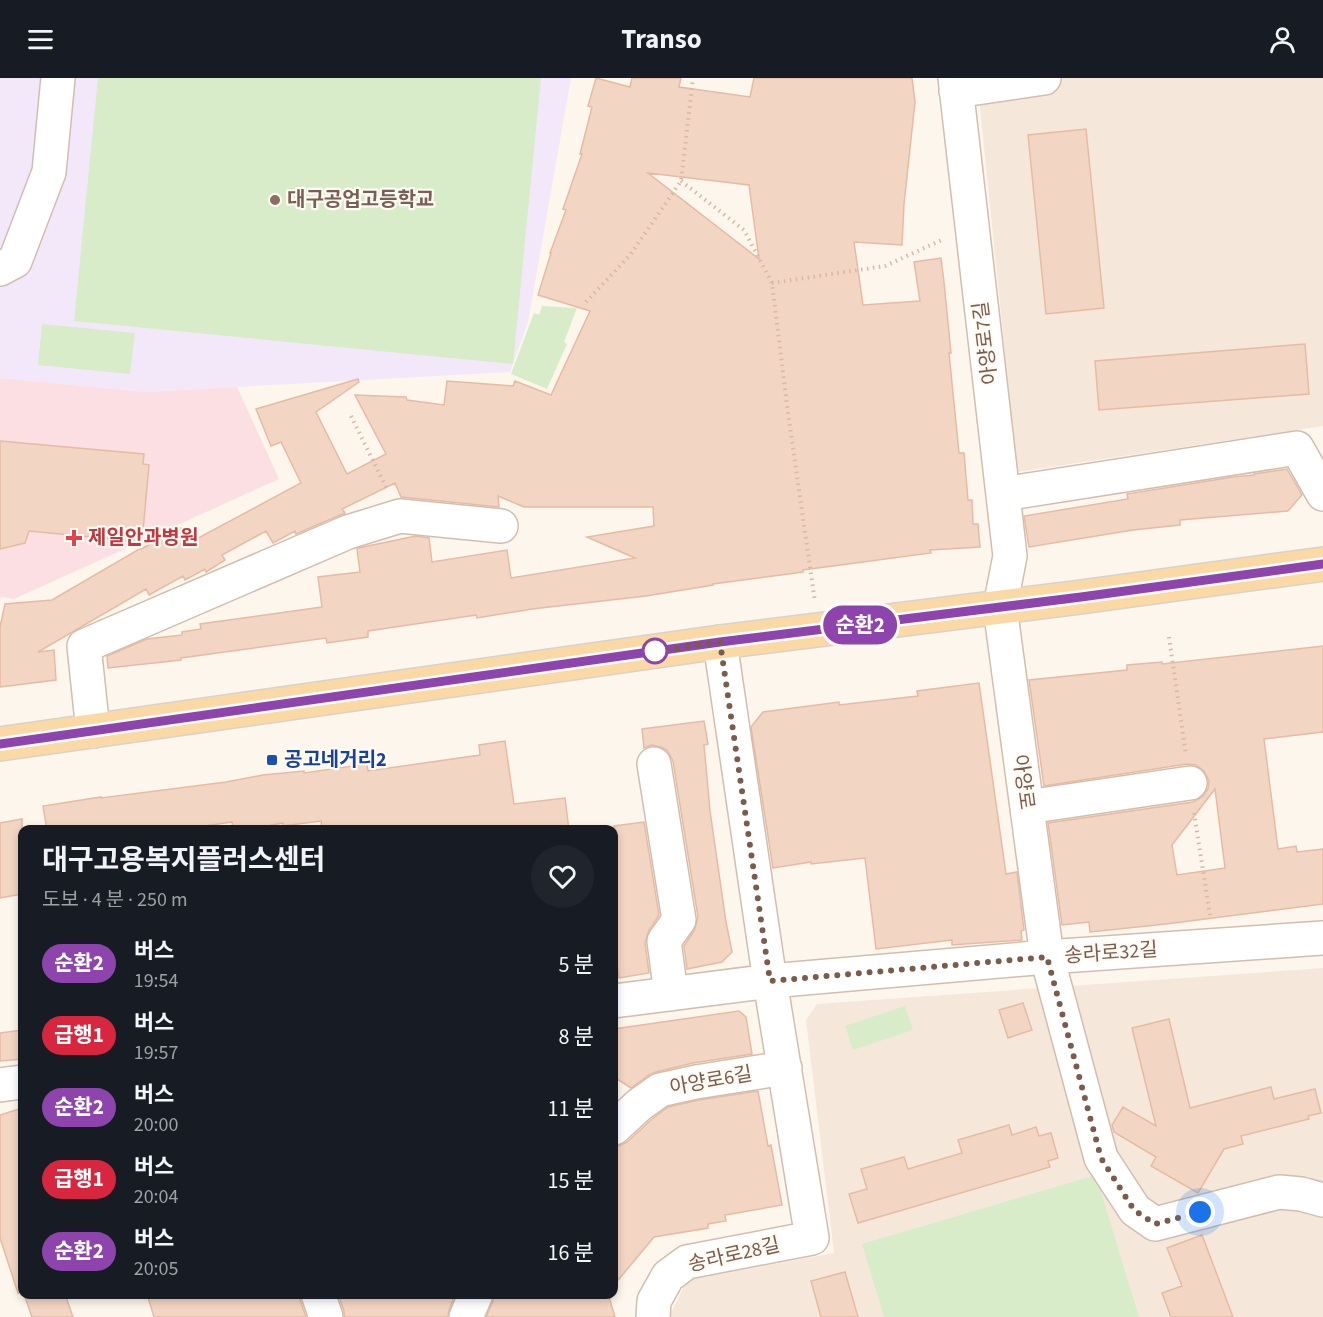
<!DOCTYPE html>
<html lang="ko">
<head>
<meta charset="utf-8">
<style>
  :root { --surface:#171b24; --page:#20242c; --text:#f1f3f6; --muted:#9ea1a6 }
  body { margin:0; font-family:"Source Sans 3","Noto Sans KR",sans-serif; background:var(--page); color:var(--text); height:100vh; display:flex; flex-direction:column; font-size:22px; white-space:nowrap }
  * { box-sizing:border-box; margin:0 }
  p { font-size:20px; color:var(--muted) }
  .icon { flex:none; width:33px; height:33px; fill:none; stroke:currentColor; stroke-width:2; stroke-linecap:round; stroke-linejoin:round }
  .map { position:relative; flex:1; overflow:hidden }
  .side { position:absolute; left:18px; top:747px; width:600px; height:474px; display:flex; flex-direction:column; background:var(--surface); border-radius:12px; box-shadow:0 3px 9px #0003 }
  .side>* { flex:none }
  .badge { padding:0 12px; border-radius:20px; font-size:21px; line-height:39px }
  .you { position:absolute; width:30px; height:30px; margin:-15px; border:4px solid #fff; border-radius:50%; background:#1a73e8; box-shadow:0 0 0 9px #1a73e833 }
  .map>.badge { position:absolute; translate:-50% -50%; box-shadow:0 0 0 3px #fff }
  .round { display:grid; place-items:center; flex:none; width:63px; height:63px; border-radius:32px; background:var(--page) }
  .summary { display:flex; align-items:center; justify-content:space-between; height:102px; padding:0 24px }
  h1 { font-size:28px; font-weight:700; line-height:45px }
  ul { padding:0; list-style:none }
  li { display:flex; align-items:center; gap:18px; height:72px; padding:0 24px }
  li div { flex:1 }
  li b { display:block; font-size:22px }
  li em { font-style:normal }
  li .badge { min-width:66px; font-weight:700; text-align:center }
  header { display:flex; justify-content:space-between; align-items:center; height:78px; padding:0 24px; background:var(--surface); font-size:27px; font-weight:700 }
  .map>svg:first-child { display:block }
  .residential { fill:#f5e8da }
  .education { fill:#f3e8fa }
  .medical { fill:#fbdfe3 }
  .green { fill:#d8ecc9 }
  .building { fill:#f3d5c3; stroke:#e6bba3; stroke-width:1.5; fill-rule:evenodd }
  .lines { fill:none; stroke-linecap:round; stroke-linejoin:round }
  .minor-casing { stroke:#d1beb0; stroke-width:36 }
  .major-casing { stroke:#dad1cd; stroke-width:36 }
  .path { stroke:#d9b8a5; stroke-width:4; stroke-dasharray:1.5 4.5; stroke-linecap:butt }
  .minor { stroke:#fff; stroke-width:33 }
  .major { stroke:#fbd9a5; stroke-width:33 }
  .line-casing { stroke:#fff; stroke-width:14 }
  .line { stroke:#8e44ad; stroke-width:9 }
  .walk { stroke:#7a5c4d; stroke-width:6; stroke-dasharray:0 10.8 }
  .education-dot { fill:#8d6e63; stroke:#fffaf3; stroke-width:2 }
  .health-dot { fill:#e0444e; stroke:#fffaf3; stroke-width:2 }
  .stop-dot { fill:#fff; stroke:#8e44ad; stroke-width:3 }
  .transit-dot { fill:#1a4fb4; stroke:#fffaf3; stroke-width:2 }
  .labels { text-anchor:middle; dominant-baseline:central; stroke-width:4.5; stroke-linejoin:round; paint-order:stroke }
  .education-label { font-size:20px; font-weight:bold; fill:#785e54; stroke:#fffaf3; text-anchor:start }
  .street-label { font-size:20px; fill:#7a5c4d; stroke:#fffaf3 }
  .health-label { font-size:20px; font-weight:bold; fill:#be3a42; stroke:#fffaf3; text-anchor:start }
  .transit-label { font-size:20px; font-weight:bold; fill:#164399; stroke:#fffaf3; text-anchor:start }
</style>
</head>
<body>
<header><svg class="icon" aria-label="menu" viewBox="0 0 24 24"><path d="M4 6h16M4 12h16M4 18h16"/></svg>Transo<svg class="icon" aria-label="person" viewBox="0 0 24 24"><circle cx="12" cy="8" r="4"/><path d="M4 21q1-7 8-7t8 7"/></svg></header>
<div class="map">
<svg width="1323" height="1239" viewBox="0 0 1323 1239">
  <rect width="100%" height="100%" fill="#fdf6ec"/>
  <!-- residential -->
  <path class="residential" d="M977,0H1323V348L1017,394Z
    M1323,890V1239H669L687,1202L834,1175L806,942L817,926Z"/>
  <!-- education -->
  <path class="education" d="M0,0H571L528,244L510,294L146,314L0,300Z"/>
  <!-- medical -->
  <path class="medical" d="M0,300L146,314L237,309L279,401L14,521L1,519L0,523Z"/>
  <!-- green -->
  <path class="green" d="M98,0H541L513,286L74,243Z
    M542,228L577,230L564,264L567,266L547,311L511,296L534,235L539,237Z
    M42,246L135,255L130,296L38,287Z
    M905,928L913,952L853,972L845,948Z
    M1096,1097L1139,1239H884L862,1166Z"/>
  <!-- building -->
  <path class="building" d="M596,0L630,9L632,0H681L679,9L750,19L754,0H912L915,24L904,126L902,167L854,164L863,227L920,223L914,184L941,180L944,204L951,275H949L959,375H964L968,422H972L973,446H978L980,469L930,472L931,475L803,492V494L713,506V507L646,518L532,531L477,540L476,537L368,553V559L327,565L326,560L181,580V582L108,590L107,578L147,561L182,557V554L201,551L200,546L322,529L318,499L360,494L357,471L358,470L416,458L429,460L432,484L507,472L511,500L635,480L587,459L654,448L653,429H524L498,418L499,429L401,419L395,405L342,431L345,435L296,456L295,453L273,465L266,453L222,477L225,482L206,494L205,491L185,502L183,498L149,517L146,511L38,574L54,572L56,602L0,609V549L5,526L52,522L141,470V471L181,450L189,465L301,405L281,364L271,368L256,331L358,301L359,304L316,334L347,396L386,376L355,317L406,319L407,322L444,327L447,303L513,308L515,303L551,317L590,233L538,217L551,175H550L566,132L563,131L582,76H580L592,29L588,28ZM648,95L749,107L759,181Z
    M1086,51L1104,230L1046,236L1028,57Z
    M1305,266L1309,316L1099,332L1095,283Z
    M0,363L144,376L143,386L149,387L142,464L29,453L25,465L0,471Z
    M1287,391L1302,417L1288,433L1180,442V447L1133,452L1029,469L1024,438L1128,421L1127,416L1233,399L1254,397V396Z
    M1323,568V654L1264,661L1278,771L1296,768L1297,774L1323,771V826L1166,846L1090,854L1089,844L1062,847L1048,745L1193,724L1202,719L1208,711L1209,703L1204,693L1196,687L1187,686L1044,708L1029,602L1127,592V587L1162,584V586ZM1215,711L1225,790L1177,797L1172,767Z
    M979,605L1006,796L1017,794L1024,852L1021,853L1022,862L952,867V862L876,871L865,780L811,786V784L773,790L751,649L763,634L839,624V627L918,618L917,613Z
    M704,643L708,666L704,667L710,733L726,844L732,874L722,884L687,891L684,868L694,853L698,839L673,683L667,672L661,669L652,667L644,670L642,651Z
    M505,663L514,726L565,720L569,752H322L321,743L283,748V745L246,752H233L232,744L176,752H47L43,728L101,719V720L226,704L263,697L304,693V695L367,686L368,693L480,677L479,667Z
    M22,741V816L0,820V745Z
    M644,744L659,837L649,852L645,865L649,895L619,900L614,864V748Z
    M1023,925L1032,952L1008,960L999,932Z
    M739,933L746,939L752,976L693,985L656,994L649,997L631,1010L614,999V951Z
    M1169,941L1190,1030L1271,1009L1274,1021L1315,1011L1321,1035L1308,1038L1309,1041L1241,1058L1243,1066L1224,1071L1198,1115L1151,1088L1156,1079L1114,1054L1112,1047L1123,1029L1156,1048L1132,950Z
    M22,952V981L0,983V955Z
    M758,1013L768,1068L771,1067L782,1127L725,1137L726,1143L708,1146V1150L654,1159L614,1207V1068H619L627,1064L651,1042L668,1029L699,1022Z
    M22,1030V1214L18,1215L0,1160V1037Z
    M1009,1047L1012,1057L1036,1049L1039,1058L1051,1055L1058,1080L1048,1083L1050,1089L858,1145L849,1116L867,1111L861,1091L904,1079L908,1091L962,1075L958,1062Z
    M1202,1157L1233,1239H1171L1162,1215L1182,1208L1167,1170Z
    M845,1194L858,1239H821L811,1203Z
    M24,1216H65L73,1239H32Z
    M147,1216H300V1222L306,1239H154Z
    M338,1216H455L449,1232L448,1239H344V1233Z
    M494,1216H608L615,1239H486L493,1223Z"/>
  <g class="lines">
    <defs>
      <path id="minor" d="M955,0L1010,478L1000,529L1047,879L1101,1080L1135,1132L1155,1146L1279,1114L1301,1116L1323,1122
        M956,13L1044,0
        M0,191L15,183L49,94L58,0
        M1003,416L1297,370L1323,416
        M93,653L84,568L348,454L400,438L501,448
        M654,686L679,842L664,863L671,916
        M1027,729L1190,705
        M614,923L770,903L1047,879L1323,860
        M0,1007L22,1004
        M614,1050L639,1027L660,1012L696,1004L785,990
        M318,1216L326,1239
        M466,1239L476,1216
        M653,1239L654,1223L668,1198L687,1184L812,1160L770,903L720,564"/>
      <path id="major" d="M0,666L720,564L1081,519L1323,486"/>
    </defs>
    <!-- minor casing -->
    <use href="#minor" class="minor-casing"/>
    <!-- major casing -->
    <use href="#major" class="major-casing"/>
    <!-- path -->
    <path class="path" d="M681,103L744,152L772,205L788,335L815,524
      M772,205L885,188L944,161
      M586,224L630,177L681,103L693,0
      M351,338L387,411
      M1169,559L1186,677
      M1194,735L1210,837"/>
    <!-- minor -->
    <use href="#minor" class="minor"/>
    <!-- major -->
    <use href="#major" class="major"/>
  </g>
  <g class="lines">
    <defs>
      <path id="line" d="M0,666L720,564L1081,519L1323,486"/>
    </defs>
    <!-- line casing -->
    <use href="#line" class="line-casing"/>
    <!-- line -->
    <use href="#line" class="line"/>
    <!-- walk -->
    <path class="walk" d="M655,573L650,574L720,564L770,903L1047,879L1101,1080L1134,1132L1155,1146L1200,1134"/>
  </g>
  <!-- markers -->
  <circle class="education-dot" cx="275" cy="122" r="6"/>
  <path class="health-dot" d="M71 451h6v6h6v6h-6v6h-6v-6h-6v-6h6z"/>
  <circle class="stop-dot" cx="655" cy="573" r="12"/>
  <rect class="transit-dot" x="266" y="676" width="12" height="12" rx="3"/>
  <g class="labels">
    <!-- education labels -->
    <g class="education-label">
      <text x="287" y="122">대구공업고등학교</text>
    </g>
    <!-- street labels -->
    <g class="street-label">
      <text transform="translate(986 265) rotate(-97)">아양로7길</text>
      <text transform="translate(1023 704) rotate(82)">아양로</text>
      <text transform="translate(1111 875) rotate(-4)">송라로32길</text>
      <text transform="translate(711 1003) rotate(-10)">아양로6길</text>
      <text transform="translate(734 1177) rotate(-13)">송라로28길</text>
    </g>
    <!-- health labels -->
    <g class="health-label">
      <text x="88" y="460">제일안과병원</text>
    </g>
    <!-- transit labels -->
    <g class="transit-label">
      <text x="284" y="682">공고네거리2</text>
    </g>
  </g>
</svg>
<div class="you" style="left:1200px;top:1134px"></div>
<b class="badge" style="left:860px;top:547px;background:#8e44ad;color:#fff">순환2</b>
<section class="side">
<div class="summary"><div><h1>대구고용복지플러스센터</h1><p>도보 · 4 분 · 250 m</p></div><a class="round"><svg class="icon" aria-label="heart" viewBox="0 0 24 24"><path d="M12 20l-8-8c-3-5 5-10 8-4 3-6 11-1 8 4z"/></svg></a></div>
<ul>
<li><span class="badge" style="background:#8e44ad;color:#fff">순환2</span><div><b>버스</b><p>19:54</p></div><em>5 분</em></li>
<li><span class="badge" style="background:#d7263d;color:#fff">급행1</span><div><b>버스</b><p>19:57</p></div><em>8 분</em></li>
<li><span class="badge" style="background:#8e44ad;color:#fff">순환2</span><div><b>버스</b><p>20:00</p></div><em>11 분</em></li>
<li><span class="badge" style="background:#d7263d;color:#fff">급행1</span><div><b>버스</b><p>20:04</p></div><em>15 분</em></li>
<li><span class="badge" style="background:#8e44ad;color:#fff">순환2</span><div><b>버스</b><p>20:05</p></div><em>16 분</em></li>
</ul>
</section>
</div>
</body>
</html>
